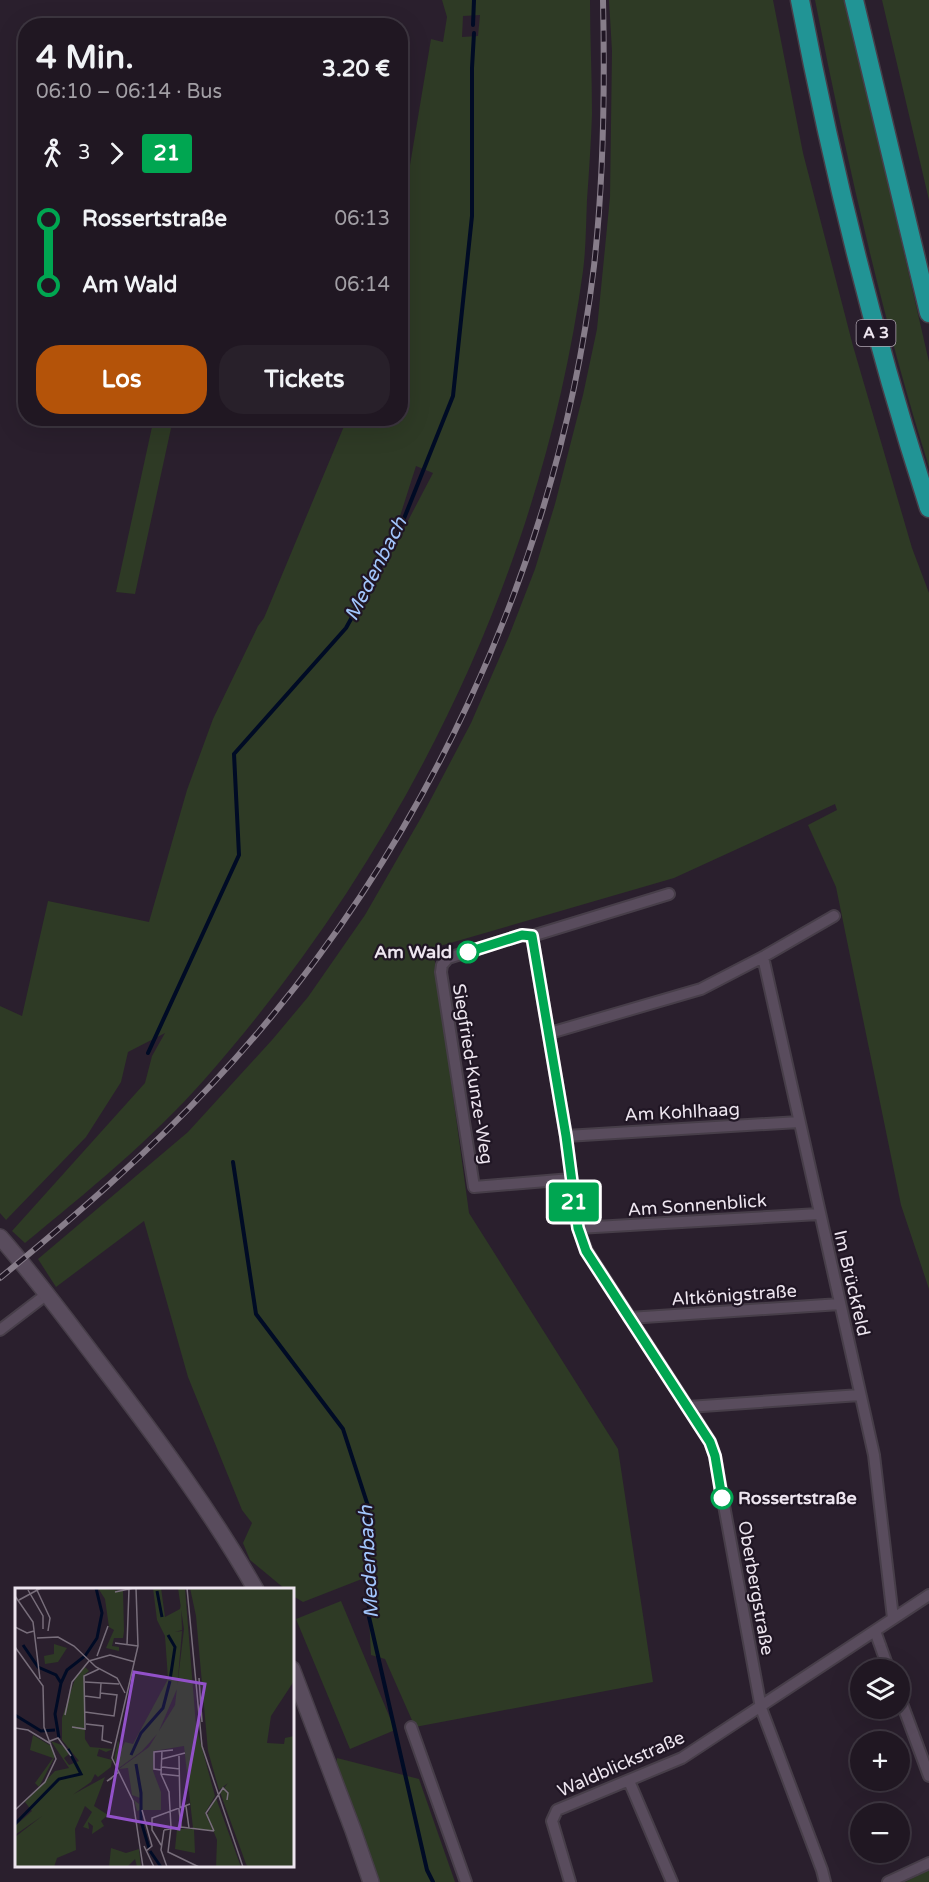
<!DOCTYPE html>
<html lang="de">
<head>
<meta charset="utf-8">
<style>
  :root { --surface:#201722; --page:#28202a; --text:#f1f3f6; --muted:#a29fa5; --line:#3d3640; --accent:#b45309 }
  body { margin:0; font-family:"Varela Round",sans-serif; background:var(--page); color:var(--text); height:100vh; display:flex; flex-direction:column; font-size:22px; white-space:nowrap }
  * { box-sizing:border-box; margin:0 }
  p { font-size:20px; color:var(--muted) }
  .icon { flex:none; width:33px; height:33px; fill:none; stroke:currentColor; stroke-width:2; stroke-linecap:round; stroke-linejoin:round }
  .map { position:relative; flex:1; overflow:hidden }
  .details { position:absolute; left:18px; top:18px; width:390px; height:408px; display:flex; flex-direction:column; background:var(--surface); border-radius:24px; box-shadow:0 6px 24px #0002,0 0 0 2px var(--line) }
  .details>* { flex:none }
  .badge { padding:0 12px; border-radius:4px; font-size:21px; line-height:39px }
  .controls { position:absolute; left:850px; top:1659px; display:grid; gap:12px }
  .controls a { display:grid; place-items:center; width:60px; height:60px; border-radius:50%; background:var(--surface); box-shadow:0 6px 24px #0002,0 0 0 2px var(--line); font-size:30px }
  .map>.badge { position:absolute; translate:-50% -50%; box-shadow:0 0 0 3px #fff }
  .legs { display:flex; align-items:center; gap:9px; height:66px; padding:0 18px; font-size:20px }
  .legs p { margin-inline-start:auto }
  .overview { display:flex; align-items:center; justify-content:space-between; height:102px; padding:0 18px }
  h1 { font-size:33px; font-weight:800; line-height:45px }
  .button { display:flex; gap:12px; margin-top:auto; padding:12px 18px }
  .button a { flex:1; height:69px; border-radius:24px; background:var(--accent); color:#fff; font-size:24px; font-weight:800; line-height:69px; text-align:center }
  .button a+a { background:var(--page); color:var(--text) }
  ul { padding:0 18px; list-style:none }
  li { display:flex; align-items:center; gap:21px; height:66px; font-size:22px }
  li i { display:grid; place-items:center; width:9px; height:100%; margin:0 8px; background:currentColor }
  li i::after { content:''; width:15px; height:15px; margin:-8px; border:4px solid; border-radius:50%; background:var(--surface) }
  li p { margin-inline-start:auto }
  li:first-child i { background:linear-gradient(#0000 50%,currentColor 0) }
  li:last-child i { background:linear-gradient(currentColor 50%,#0000 0) }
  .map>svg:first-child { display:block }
  .green { fill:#2e3a25; fill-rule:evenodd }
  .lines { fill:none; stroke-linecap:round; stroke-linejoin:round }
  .stream { stroke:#000b25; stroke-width:4 }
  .street-casing { stroke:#473e49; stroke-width:14 }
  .secondary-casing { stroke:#473e49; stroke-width:18 }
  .highway-casing { stroke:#473e49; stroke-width:21 }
  .street { stroke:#594c5d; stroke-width:10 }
  .secondary { stroke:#594c5d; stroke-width:15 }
  .highway { stroke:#219495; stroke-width:18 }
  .rail-casing { stroke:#877d8a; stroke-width:6 }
  .rail { stroke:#201624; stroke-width:4; stroke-dasharray:11; stroke-linecap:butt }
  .line-1-casing { stroke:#fff; stroke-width:14 }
  .line-1 { stroke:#00a651; stroke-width:9 }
  .stop-1-dot { fill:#fff; stroke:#00a651; stroke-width:3 }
  .labels { text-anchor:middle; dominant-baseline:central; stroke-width:4.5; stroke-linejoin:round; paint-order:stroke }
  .shield { fill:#201624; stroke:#b0a7b2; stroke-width:1.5 }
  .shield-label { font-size:16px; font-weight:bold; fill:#ede5ef }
  .stop-label { font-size:18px; font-weight:bold; fill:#ede5ef; stroke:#201624; text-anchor:end }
  .street-label { font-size:18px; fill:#ede5ef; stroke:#201624 }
  .water-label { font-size:20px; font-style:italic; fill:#a2c6fd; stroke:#201624 }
  .inset-river { fill:none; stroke:#000b25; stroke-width:3 }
  .inset-road { fill:none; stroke:#786e7b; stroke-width:1.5 }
  .view { fill:#9251c9; fill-opacity:0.15; stroke:#9251c9; stroke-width:3 }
  .inset-edge { fill:none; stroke:#ede5ef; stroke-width:3 }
</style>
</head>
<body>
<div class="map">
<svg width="929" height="1882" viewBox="0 0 929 1882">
  <rect width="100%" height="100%" fill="#2a1f2d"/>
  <!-- green -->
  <path class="green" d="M442,0H590C590,38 592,76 592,114C591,143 589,171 587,200C586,223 586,248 583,271C542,572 404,853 204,1080C150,1141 87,1192 25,1243L12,1231L145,1083L152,1056L165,1033L128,1052L121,1082L86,1137L6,1220L0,1213V1006L22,1016L48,901L149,922L187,790L213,719L258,626L264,618L347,419L400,418L401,219L431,39L443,42L447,17ZM480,15L478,36L462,37L463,16ZM416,466L433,473L377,580L371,577L394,535Z
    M609,0H773L803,153L853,346L912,548L929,593V1289L901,1205L836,887L808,825L837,810L835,804L674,878L433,948L469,1213L618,1449L653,1682L415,1727L385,1659L371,1655L367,1577L303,1602L293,1596L292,1590L285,1589L250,1560L243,1543L252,1523L242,1510L188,1377L144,1221L56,1287L38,1259L188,1132L272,1040L308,997L365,915L422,816L471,723L509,636L535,569L555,504L583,395L597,329L610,197L612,51Z
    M815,0H846L929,362V467C881,314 846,157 815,0Z
    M882,0H929V200Z
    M156,419H173L135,594L116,592L152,427Z
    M341,1601L395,1730L350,1749L296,1619Z
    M337,1758L419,1779L455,1882H378L336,1764Z
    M929,1870V1882H905Z"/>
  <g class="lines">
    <!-- stream -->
    <path class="stream" d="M473,25L474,0
      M148,1053L239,855L234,754L346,628L397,536L453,396L472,216V68L474,33
      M233,1162L256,1314L343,1429L368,1506L369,1617L427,1870L433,1882"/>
    <defs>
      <path id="street" d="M532,936L566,1136L578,1228L587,1251L710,1441L715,1456L761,1708L822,1870L825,1882
        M763,957L874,1455L893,1618
        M550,1033L701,989L763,957L834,916
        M566,1136L799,1122
        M571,1179L474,1187L441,972L442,965L448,958L522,935L532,936L669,894
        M578,1228L819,1214
        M629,1318L840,1304
        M0,1330L47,1294
        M688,1407L860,1395
        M875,1631L889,1670
        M900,1698L929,1776
        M411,1727L466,1882
        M629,1781L672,1882
        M570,1882L552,1821L557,1810L682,1758L929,1595
        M888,1882L929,1863"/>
      <path id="secondary" d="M0,1237C36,1278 68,1322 101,1365C156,1437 211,1511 256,1590
        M292,1669L353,1830L371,1882"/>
      <path id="highway" d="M800,0C833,172 875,342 929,508
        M854,0L929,313"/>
    </defs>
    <!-- street casing -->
    <use href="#street" class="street-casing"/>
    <!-- secondary casing -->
    <use href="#secondary" class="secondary-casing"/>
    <!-- highway casing -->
    <use href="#highway" class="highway-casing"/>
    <!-- street -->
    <use href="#street" class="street"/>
    <!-- secondary -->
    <use href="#secondary" class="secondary"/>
    <!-- highway -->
    <use href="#highway" class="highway"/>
    <defs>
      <path id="rail" d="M0,1278C74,1217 147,1154 213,1083C420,862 558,567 594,266C604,177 605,89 603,0"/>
    </defs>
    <!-- rail casing -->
    <use href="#rail" class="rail-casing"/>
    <!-- rail -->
    <use href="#rail" class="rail"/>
  </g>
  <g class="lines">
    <defs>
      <path id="line-1" d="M468,952L522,935L532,936L566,1136L578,1228L586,1251L710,1442L715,1456L722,1498"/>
    </defs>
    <!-- line-1 casing -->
    <use href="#line-1" class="line-1-casing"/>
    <!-- line-1 -->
    <use href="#line-1" class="line-1"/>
  </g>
  <!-- markers -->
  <g class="stop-1-dot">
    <circle cx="468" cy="952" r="10"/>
    <circle cx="722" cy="1498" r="10"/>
  </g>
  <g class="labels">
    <!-- shield labels -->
    <rect class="shield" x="856.5" y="320" width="39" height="26" rx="4.5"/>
    <g class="shield-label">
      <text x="876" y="333">A 3</text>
    </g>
    <!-- stop labels -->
    <g class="stop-label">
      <text x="452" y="952">Am Wald</text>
      <text x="738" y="1498" text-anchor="start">Rossertstraße</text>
    </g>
    <!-- street labels -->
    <g class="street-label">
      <text transform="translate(473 1074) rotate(81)">Siegfried-Kunze-Weg</text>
      <text transform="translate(682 1112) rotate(-3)">Am Kohlhaag</text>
      <text transform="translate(697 1205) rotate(-4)">Am Sonnenblick</text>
      <text transform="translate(852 1283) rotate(77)">Im Brückfeld</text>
      <text transform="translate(734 1295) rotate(-4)">Altkönigstraße</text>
      <text transform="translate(756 1588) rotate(80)">Oberbergstraße</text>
      <text transform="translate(621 1764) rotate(-24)">Waldblickstraße</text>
    </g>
    <!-- water labels -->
    <g class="water-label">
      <text transform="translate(376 569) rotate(-63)">Medenbach</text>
      <text transform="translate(369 1562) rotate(-93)">Medenbach</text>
    </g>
  </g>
  <!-- overview -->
  <g transform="translate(15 1588)">
    <rect width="279" height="279" fill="#2a1f2d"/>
    <path d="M83,0L108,3L109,43L108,50H99L97,58L104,59V63L91,60L99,42L94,39L90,11ZM138,0H146L150,29L165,21L166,16L167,42L160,44L167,43L162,101L143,145L127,163L104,180L99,172L103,152L106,162L110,154L118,156L153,91L150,48L142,32ZM163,0H170L181,138L200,208L190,225L198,243L178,240L169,158L139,163L138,183L146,204V222H127L125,216V222L122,223L119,212L124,216L125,210L117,207L113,180L104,181L134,159L160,117L169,41ZM175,0H279V93L256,128L252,155L269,156L270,150L279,148V279H233L231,276L205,204L208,201L214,204L209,200L213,195L204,202L193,163L181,28ZM39,56L52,60L43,74L30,76L29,68L39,66ZM70,79L74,83L69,87L70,151L75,159L98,161L91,164L84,161L82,168L97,172L96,179L83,189L80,186L76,194L0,247V238L17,223L10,214L40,183L54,180L36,153L49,158L54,166L49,170L54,177L64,173L47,152V130L61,88ZM18,147L36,158L40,168L24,199L20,195L38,170L15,162ZM90,189L79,218L93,227L86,233L89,238L77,246L78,238L73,234L74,241L68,239L77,224L70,218L60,241L61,262L42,270L39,279H0V249L48,212ZM201,210L226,279H201L202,252L192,227ZM162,241H179L180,265L160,261ZM96,260L111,265L124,261L126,279H122L120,271L113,278L94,279Z" fill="#2e3a25"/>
    <path class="inset-river" d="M142,3L147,29M153,47L160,59L155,92M8,57L23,79L41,87L46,95L40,126L44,150M46,95L52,82L70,68L82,50L87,25L81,0M0,127L26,143L40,142M116,167L126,145L148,120L155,93M121,176L126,205V233L134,260M0,236L44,191L66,186L53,161M135,263L146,279"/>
    <path class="inset-road" d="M21,0L35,30L33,43M121,0L123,58L97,170L118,213L128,279M172,0L187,158L228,279M13,2L28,28V41M100,4L119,0M0,8L18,34L25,91M4,12L26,0M0,39L12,45L19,43M22,50L43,49L59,58L81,79L102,90L110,105M100,55L123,58M112,57L114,1M0,59L28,98L29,139L41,171L30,194L0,222M82,68L93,38M184,90L187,134M70,94L104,96M70,108L85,110L86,95M70,124L99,128L102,107L85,105M50,127L57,94L74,73L95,67L120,74M71,136L88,138L87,152L97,155M57,139L70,141L69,88L84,81M0,140L13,142L36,156M35,153L43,150L56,168M147,163L146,186L154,204L156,239L153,264L184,279M164,168L165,220M147,171L170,165M147,179L165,181M146,182L139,181V164L158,162M146,186L165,188M97,190L92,193L104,184M171,218L174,240M164,221L166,239M127,222L137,258L131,263M149,242L166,239L199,243M149,242L146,262L152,279M199,243L191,225L208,200L213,205L212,212M146,257L137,242V230L175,216M129,258L139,279"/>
    <path class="view" d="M119,84L190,96L164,241L93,228Z"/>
    <rect width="279" height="279" class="inset-edge"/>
  </g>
</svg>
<div class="controls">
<a><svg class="icon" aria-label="layers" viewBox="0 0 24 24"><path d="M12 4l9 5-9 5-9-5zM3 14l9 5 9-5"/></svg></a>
<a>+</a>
<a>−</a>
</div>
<b class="badge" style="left:574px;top:1202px;background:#00a651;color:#fff">21</b>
<section class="details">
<div class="overview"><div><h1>4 Min.</h1><p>06:10 – 06:14 · Bus</p></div><b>3.20 €</b></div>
<div class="legs"><svg class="icon" aria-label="walk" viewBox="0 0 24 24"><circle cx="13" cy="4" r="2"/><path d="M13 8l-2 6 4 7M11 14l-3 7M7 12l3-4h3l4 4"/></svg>3<svg class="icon" aria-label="forward" viewBox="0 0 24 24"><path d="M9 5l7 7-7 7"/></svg><b class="badge" style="background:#00a651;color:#fff">21</b></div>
<ul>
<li><i style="color:#00a651"></i><b>Rossertstraße</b><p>06:13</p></li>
<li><i style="color:#00a651"></i><b>Am Wald</b><p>06:14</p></li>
</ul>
<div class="button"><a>Los</a><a>Tickets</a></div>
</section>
</div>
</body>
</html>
